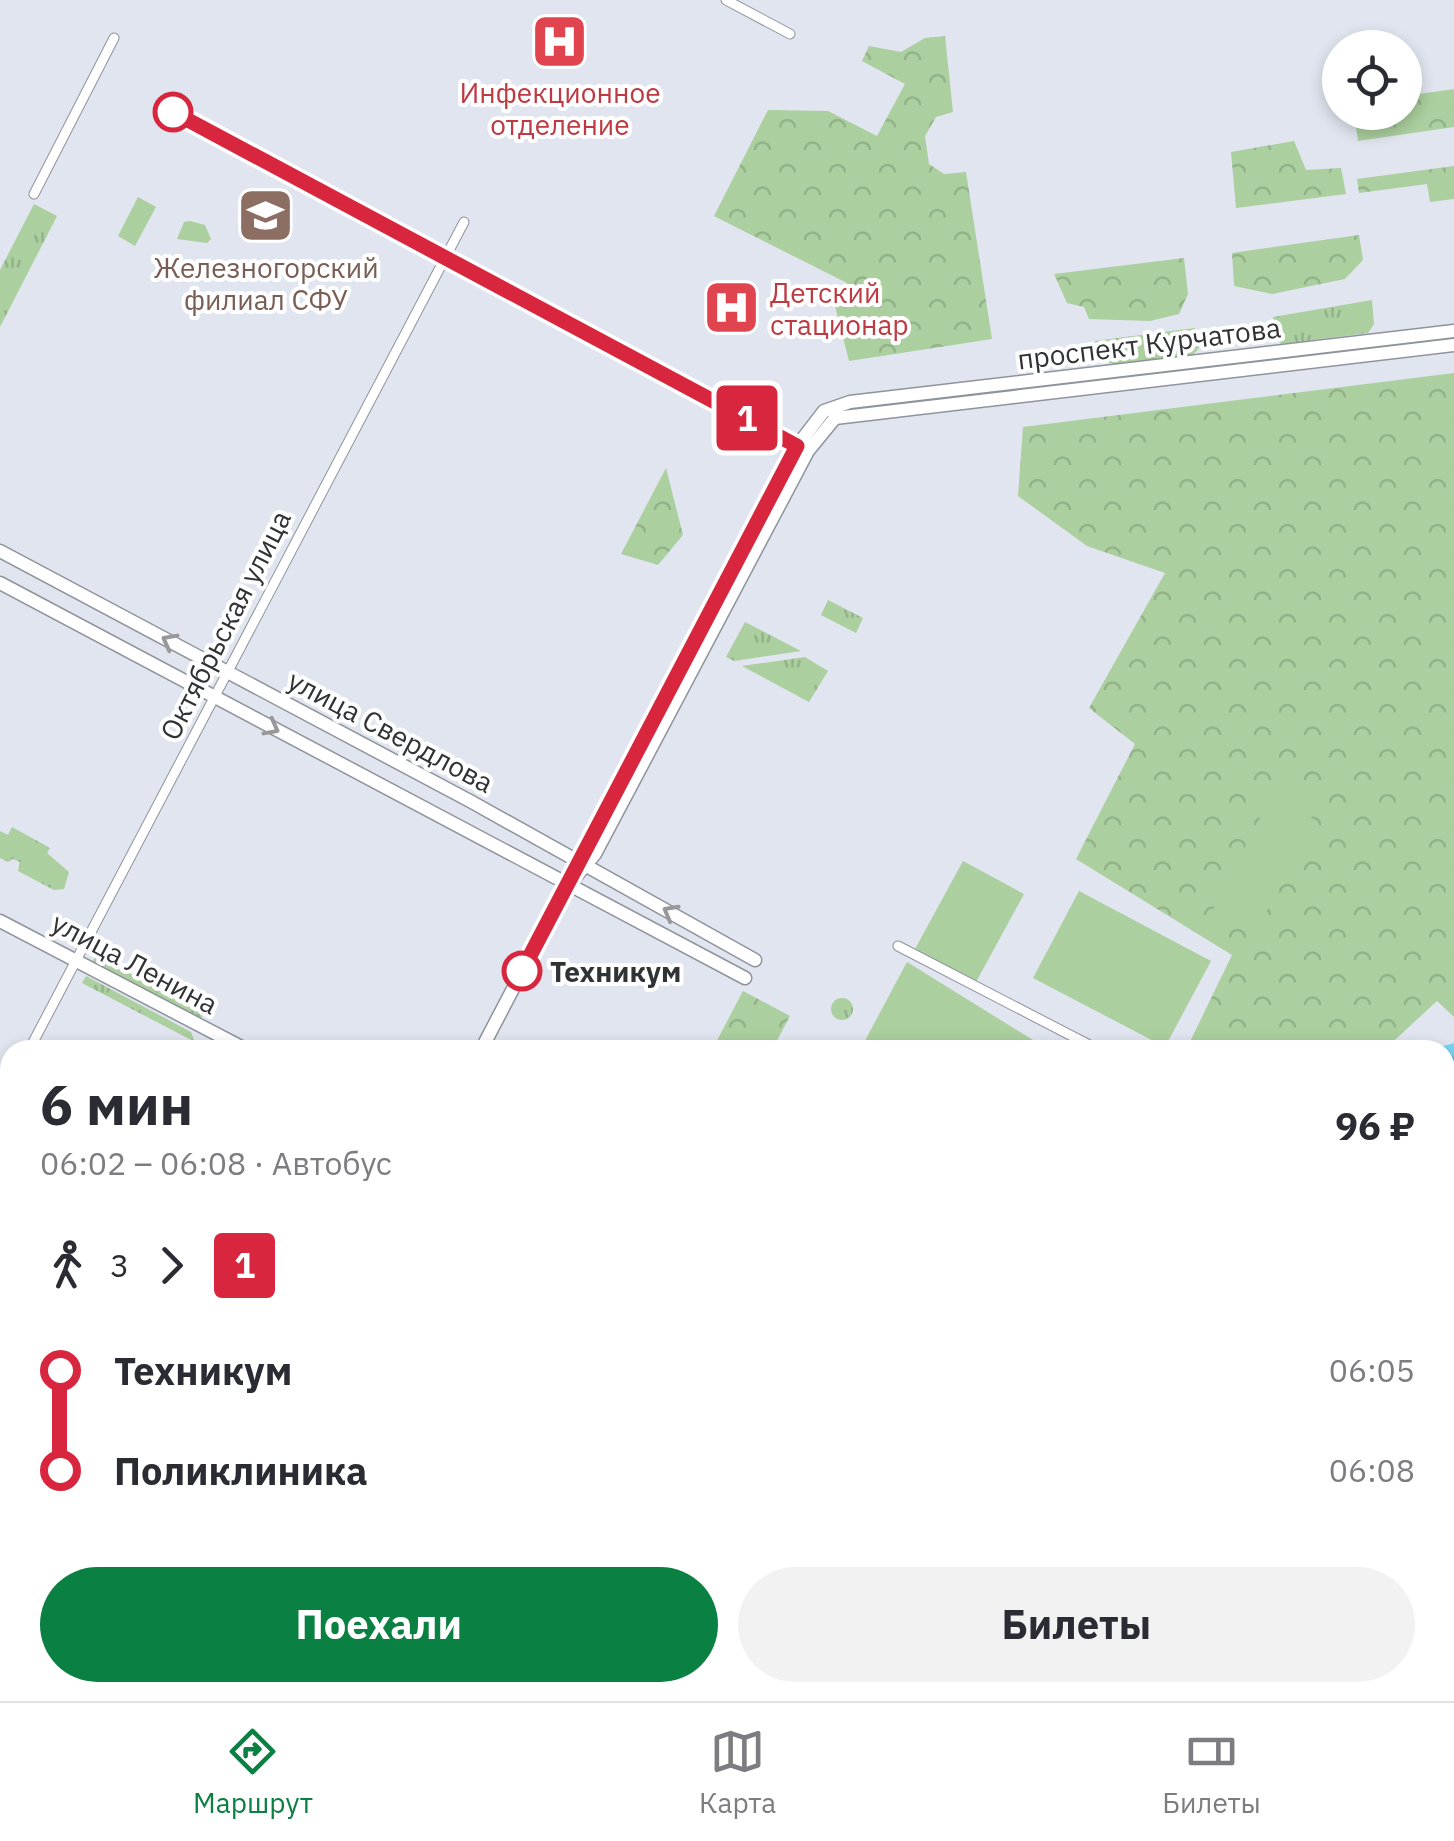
<!DOCTYPE html>
<html lang="ru">
<head>
<meta charset="utf-8">
<style>
  :root { --surface:#fff; --page:#f2f2f3; --text:#2b2b33; --muted:#7c7c81; --line:#e1e1e2; --accent:#0b8043 }
  body { margin:0; font-family:"IBM Plex Sans",sans-serif; background:var(--page); color:var(--text); height:100vh; display:flex; flex-direction:column; font-size:38px; white-space:nowrap }
  * { box-sizing:border-box; margin:0 }
  p { font-size:32px; color:var(--muted) }
  .icon { flex:none; width:55px; height:55px; fill:none; stroke:currentColor; stroke-width:2; stroke-linecap:round; stroke-linejoin:round }
  .map { position:relative; flex:1; overflow:hidden }
  .details { position:absolute; left:0px; top:1040px; width:1455px; height:662px; display:flex; flex-direction:column; background:var(--surface); border-radius:30px 30px 0 0; box-shadow:0 5px 15px #0003 }
  .details>* { flex:none }
  .badge { padding:0 20px; border-radius:8px; font-size:35px; line-height:65px }
  .buttons { position:absolute; left:1322px; top:30px; display:grid; gap:20px }
  .buttons a { display:grid; place-items:center; width:100px; height:100px; border-radius:50%; background:var(--surface); box-shadow:0 5px 15px #0003; font-size:50px }
  .map>.badge { position:absolute; translate:-50% -50%; box-shadow:0 0 0 5px #fff }
  .legs { display:flex; align-items:center; gap:15px; height:110px; padding:0 40px; font-size:32px }
  .legs p { margin-inline-start:auto }
  .head { display:flex; align-items:center; justify-content:space-between; height:170px; padding:0 40px }
  h1 { font-size:55px; font-weight:700; line-height:75px }
  .button { display:flex; gap:20px; margin-top:auto; padding:20px 40px }
  .button a { flex:1; height:115px; border-radius:60px; background:var(--accent); color:#fff; font-size:40px; font-weight:700; line-height:115px; text-align:center }
  .button a+a { background:var(--page); color:var(--text) }
  ul { padding:0 40px; list-style:none }
  li { display:flex; align-items:center; gap:35px; height:100px; font-size:38px }
  li i { display:grid; place-items:center; width:15px; height:100%; margin:0 12px; background:currentColor }
  li i::after { content:''; width:25px; height:25px; margin:-12px; border:8px solid; border-radius:50%; background:var(--surface) }
  li p { margin-inline-start:auto }
  li:first-child i { background:linear-gradient(#0000 50%,currentColor 0) }
  li:last-child i { background:linear-gradient(currentColor 50%,#0000 0) }
  .tab-bar { display:flex; justify-content:space-around; align-items:center; height:140px; border-top:2px solid var(--line); background:var(--surface); font-size:28px; color:var(--muted) }
  .tab-bar a { display:grid; justify-items:center; gap:5px }
  .tab-bar .current { color:var(--accent) }
  .map>svg:first-child { display:block }
  .grass { fill:url(#grass-tufts) }
  .forest { fill:url(#forest-crowns) }
  .green { fill:#abcf9e }
  .water { fill:url(#water-waves) }
  .lines { fill:none; stroke-linecap:round; stroke-linejoin:round }
  .street-casing { stroke:#8f939c; stroke-width:11 }
  .secondary-casing { stroke:#8f939c; stroke-width:15 }
  .street { stroke:#fff; stroke-width:9 }
  .secondary { stroke:#fff; stroke-width:12 }
  .oneway { stroke:#98989a }
  .line-1-casing { stroke:#fff; stroke-width:22 }
  .line-1 { stroke:#d7263d; stroke-width:15 }
  .stop-1-dot { fill:#fff; stroke:#d7263d; stroke-width:5 }
  .labels { text-anchor:middle; dominant-baseline:central; stroke-width:8; stroke-linejoin:round; paint-order:stroke }
  .health-label { font-size:28px; fill:#be3a42; stroke:#fff }
  .education-label { font-size:28px; fill:#785e54; stroke:#fff }
  .street-label { font-size:28px; fill:#303235; stroke:#fff }
  .stop-label { font-size:28px; font-weight:bold; fill:#303235; stroke:#fff; text-anchor:start }
</style>
</head>
<body>
<div class="map">
<svg width="1454" height="1701" viewBox="0 0 1454 1701">
  <defs>
    <pattern id="grass-tufts" width="24" height="20" patternUnits="userSpaceOnUse" patternTransform="scale(2.5)"><rect width="24" height="20" fill="#abcf9e"/><path d="M3 7l-1-3M5 7V3M7 7l1-3M15 17l-1-3M17 17v-4M19 17l1-3" fill="none" stroke="#93b289"/></pattern>
    <pattern id="forest-crowns" width="20" height="18" patternUnits="userSpaceOnUse" patternTransform="scale(2.5)"><rect width="20" height="18" fill="#abcf9e"/><path d="M2 6a3 3 0 1 1 6 0M12 15a3 3 0 1 1 6 0" fill="none" stroke="#93b289"/></pattern>
    <pattern id="water-waves" width="16" height="10" patternUnits="userSpaceOnUse" patternTransform="scale(2.5)"><rect width="16" height="10" fill="#78d3f1"/><path d="M0 5q4-4 8 0t8 0" fill="none" stroke="#63acc4"/></pattern>
  </defs>
  <rect width="100%" height="100%" fill="#e0e5ef"/>
  <!-- grass -->
  <path class="grass" d="M34,204L57,216L0,327V270Z
    M1372,300L1374,324L1368,333L1281,344L1273,330V317Z
    M1195,328L1199,348L1192,356L1118,365L1103,361L1095,341Z
    M828,600L863,618L856,633L821,615Z
    M745,622L801,651L734,661L726,657Z
    M805,657L828,671L809,702L742,666Z
    M656,698L659,700L584,843L596,810Z
    M12,827L50,848L47,853L69,872L64,889L54,890L18,871L20,862L13,859L8,862L0,858V831L8,835Z
    M96,955L204,1013L200,1021L92,963Z
    M86,976L191,1032L195,1042L82,983Z
    M831 1009a11 11 0 1 1 22 0a11 11 0 1 1-22 0Z
    M29,1692H85V1693L81,1701H24Z"/>
  <!-- forest -->
  <path class="forest" d="M945,36L953,112L936,117L925,136L929,164L944,174L966,172L992,339L849,361L835,306L847,283L714,216L768,110L828,111L877,136L905,84L862,61L869,46L901,52L925,38Z
    M1454,89V127L1358,141L1354,113L1405,112V96Z
    M1294,141L1306,170L1341,168L1346,194L1236,208L1231,152Z
    M1454,166V199L1430,202L1427,184L1359,193L1357,179Z
    M1359,235L1363,260L1345,279L1272,294L1234,286L1232,253Z
    M1184,258L1188,294L1179,314L1150,321L1089,319L1084,307L1067,303L1054,274Z
    M1454,373V1017L1437,1001L1384,1050H1186L1232,955L1076,859L1135,744L1089,708L1165,573L1087,546L1018,496L1023,427Z
    M666,468L683,535L658,565L621,554Z
    M743,991L790,1016L772,1050H712Z"/>
  <!-- green -->
  <path class="green" d="M138,197L156,207L135,246L118,236Z
    M190,221L205,225L211,239L207,243L177,239L184,222Z
    M1288,778L1324,792L1268,909L1255,921L1225,927L1209,918L1276,786Z
    M963,861L1024,894L976,982L915,949Z
    M1079,891L1211,961L1165,1047L1033,978Z
    M907,962L1049,1050H860Z
    M1385,1692L1396,1701H1070L1065,1693Z
    M378,1693V1692L635,1693L629,1701H374Z"/>
  <!-- water -->
  <path class="water" d="M1454,1043V1686L1445,1679V1050H1429Z
    M642,1693L1059,1692L1063,1701H637Z"/>
  <g class="lines">
    <defs>
      <path id="street" d="M726,0L790,34
        M34,194L114,38
        M898,946L1099,1050
        M29,1050L464,222
        M0,1104L10,1085
        M0,1264L10,1269"/>
      <path id="secondary" d="M0,551L470,801L755,960
        M0,583L745,978
        M572,881L595,854L808,451L835,418L1454,345
        M0,921L247,1050
        M481,1050L797,446L824,411L850,402L1454,331
        M137,1701L142,1692"/>
    </defs>
    <!-- street casing -->
    <use href="#street" class="street-casing"/>
    <!-- secondary casing -->
    <use href="#secondary" class="secondary-casing"/>
    <!-- street -->
    <use href="#street" class="street"/>
    <!-- secondary -->
    <use href="#secondary" class="secondary"/>
  </g>
  <!-- one-way arrows -->
  <defs><path id="oneway-chevron" d="M-2-3.5L2.5 0L-2 3.5" fill="none" stroke-width="1.6" stroke-linecap="round" stroke-linejoin="round" transform="scale(2.5)"/></defs>
  <g class="oneway">
    <use href="#oneway-chevron" transform="translate(169 641) rotate(-152)"/>
    <use href="#oneway-chevron" transform="translate(272 728) rotate(28)"/>
    <use href="#oneway-chevron" transform="translate(670 912) rotate(-151)"/>
  </g>
  <g class="lines">
    <defs>
      <path id="line-1" d="M173,112L797,446L522,971"/>
    </defs>
    <!-- line-1 casing -->
    <use href="#line-1" class="line-1-casing"/>
    <!-- line-1 -->
    <use href="#line-1" class="line-1"/>
  </g>
  <!-- icons -->
  <defs>
    <symbol id="hospital-square" viewBox="-11 -11 22 22"><rect x="-9" y="-9" width="18" height="18" rx="4" fill="#e0444e" stroke="#fff"/><path d="M-5-5h3v3.5h4V-5h3V5h-3V1.5h-4V5h-3Z" fill="#fff"/></symbol>
    <symbol id="university-square" viewBox="-11 -11 22 22"><rect x="-9" y="-9" width="18" height="18" rx="4" fill="#8d6e63" stroke="#fff"/><path d="M0-5L7-2L0 1L-7-2ZM-4 1L0 2.5L4 1V4Q0 6-4 4Z" fill="#fff"/></symbol>
  </defs>
  <g fill-rule="evenodd">
    <use href="#hospital-square" x="528" y="10" width="63" height="63"/>
    <use href="#university-square" x="234" y="184" width="63" height="63"/>
    <use href="#hospital-square" x="700" y="276" width="63" height="63"/>
  </g>
  <!-- markers -->
  <g class="stop-1-dot">
    <circle cx="173" cy="112" r="18"/>
    <circle cx="522" cy="971" r="18"/>
  </g>
  <g class="labels">
    <!-- health labels -->
    <g class="health-label">
      <text x="560" y="92">Инфекционное<tspan x="560" dy="32">отделение</tspan></text>
      <text x="770" y="292" text-anchor="start">Детский<tspan x="770" dy="32">стационар</tspan></text>
    </g>
    <!-- education labels -->
    <g class="education-label">
      <text x="266" y="267">Железногорский<tspan x="266" dy="32">филиал СФУ</tspan></text>
    </g>
    <!-- street labels -->
    <g class="street-label">
      <text transform="translate(1149 343) rotate(-7)">проспект Курчатова</text>
      <text transform="translate(225 625) rotate(-63)">Октябрьская улица</text>
      <text transform="translate(391 731) rotate(28)">улица Свердлова</text>
      <text transform="translate(135 963) rotate(28)">улица Ленина</text>
    </g>
    <!-- stop labels -->
    <g class="stop-label">
      <text x="550" y="971">Техникум</text>
    </g>
  </g>
</svg>
<div class="buttons">
<a><svg class="icon" aria-label="locate" viewBox="0 0 24 24"><circle cx="12" cy="12" r="6"/><path d="M12 2v4M12 18v4M2 12h4M18 12h4"/></svg></a>
</div>
<b class="badge" style="left:747px;top:418px;background:#d7263d;color:#fff">1</b>
<section class="details">
<div class="head"><div><h1>6 мин</h1><p>06:02 – 06:08 · Автобус</p></div><b>96 ₽</b></div>
<div class="legs"><svg class="icon" aria-label="walk" viewBox="0 0 24 24"><circle cx="13" cy="4" r="2"/><path d="M13 8l-2 6 4 7M11 14l-3 7M7 12l3-4h3l4 4"/></svg>3<svg class="icon" aria-label="forward" viewBox="0 0 24 24"><path d="M9 5l7 7-7 7"/></svg><b class="badge" style="background:#d7263d;color:#fff">1</b></div>
<ul>
<li><i style="color:#d7263d"></i><b>Техникум</b><p>06:05</p></li>
<li><i style="color:#d7263d"></i><b>Поликлиника</b><p>06:08</p></li>
</ul>
<div class="button"><a>Поехали</a><a>Билеты</a></div>
</section>
</div>
<nav class="tab-bar">
<a class="current"><svg class="icon" aria-label="directions" viewBox="0 0 24 24"><path d="M12 3l9 9-9 9-9-9zM9 14v-3h6M13 9l2 2-2 2"/></svg>Маршрут</a>
<a><svg class="icon" aria-label="map" viewBox="0 0 24 24"><path d="M3 6l6-2 6 2 6-2v14l-6 2-6-2-6 2zM9 4v14M15 6v14"/></svg>Карта</a>
<a><svg class="icon" aria-label="tickets" viewBox="0 0 24 24"><path d="M3 7h18v10H3zM15 7v10"/></svg>Билеты</a>
</nav>
</body>
</html>
